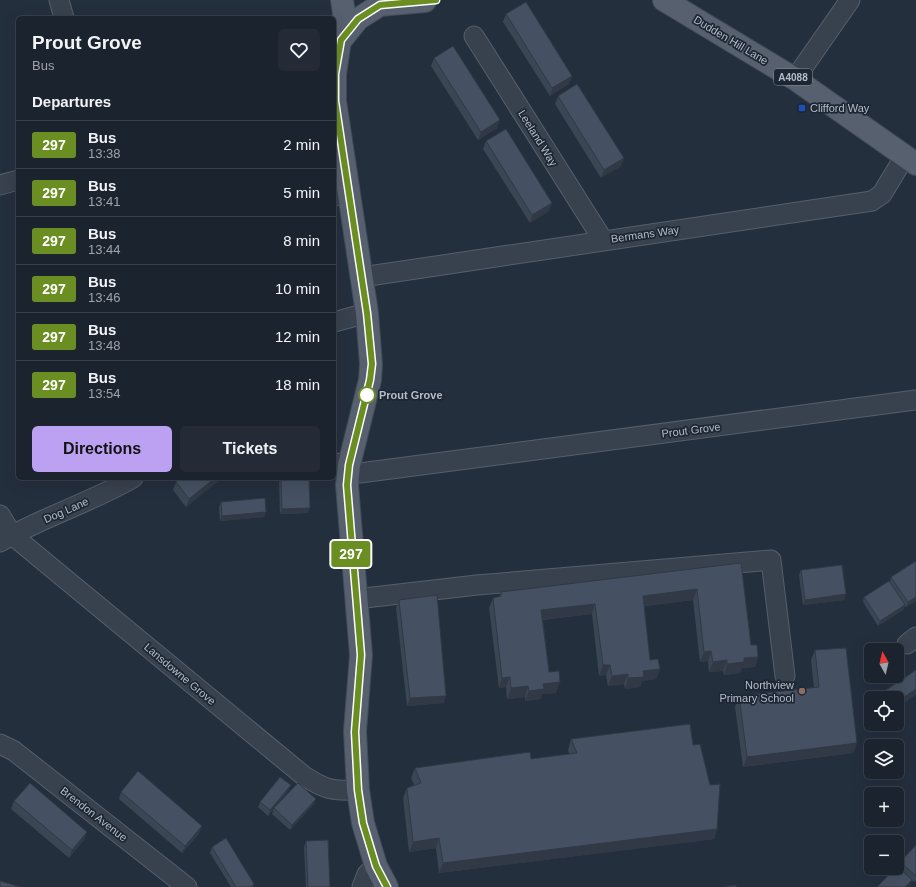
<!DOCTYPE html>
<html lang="en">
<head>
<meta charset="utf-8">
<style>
  :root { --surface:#1b232e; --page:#242b36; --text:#f1f3f6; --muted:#a0a4aa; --line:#39404a; --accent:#bca0f2 }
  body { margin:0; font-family:Helvetica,sans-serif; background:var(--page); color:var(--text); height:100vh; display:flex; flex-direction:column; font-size:15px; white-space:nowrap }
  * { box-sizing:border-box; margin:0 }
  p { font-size:13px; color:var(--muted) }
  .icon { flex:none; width:22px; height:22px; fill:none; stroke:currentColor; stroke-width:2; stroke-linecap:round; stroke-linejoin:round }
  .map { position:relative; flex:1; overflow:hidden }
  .details { position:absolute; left:16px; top:16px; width:320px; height:464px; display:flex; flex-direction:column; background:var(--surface); border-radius:6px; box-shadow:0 4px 16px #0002,0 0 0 1px var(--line) }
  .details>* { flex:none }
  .badge { padding:0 8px; border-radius:3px; font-size:14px; line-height:26px }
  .needle { width:26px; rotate:352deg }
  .tools { position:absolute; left:864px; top:643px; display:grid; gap:8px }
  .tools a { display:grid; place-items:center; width:40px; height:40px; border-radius:6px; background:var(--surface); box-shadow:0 4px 16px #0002,0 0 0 1px var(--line); font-size:20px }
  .map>.badge { position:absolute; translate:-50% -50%; box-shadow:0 0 0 2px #fff }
  h2 { padding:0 16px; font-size:15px; line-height:36px }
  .round { display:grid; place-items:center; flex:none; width:42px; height:42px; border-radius:6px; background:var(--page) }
  .headline { display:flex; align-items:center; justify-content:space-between; height:68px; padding:0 16px }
  h1 { font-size:19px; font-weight:600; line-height:30px }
  .primary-button { display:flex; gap:8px; margin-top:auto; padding:8px 16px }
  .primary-button a { flex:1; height:46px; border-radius:6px; background:var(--accent); color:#111; font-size:16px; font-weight:600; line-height:46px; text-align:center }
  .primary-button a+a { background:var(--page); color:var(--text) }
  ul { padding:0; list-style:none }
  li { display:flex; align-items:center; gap:12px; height:48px; padding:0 16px; border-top:1px solid var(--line) }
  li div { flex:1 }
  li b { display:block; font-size:15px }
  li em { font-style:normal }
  li .badge { min-width:44px; font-weight:700; text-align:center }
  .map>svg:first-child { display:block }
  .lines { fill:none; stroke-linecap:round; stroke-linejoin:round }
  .minor-casing { stroke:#565f6c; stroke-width:21 }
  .major-casing { stroke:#414a57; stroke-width:24 }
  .minor { stroke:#38414e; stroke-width:19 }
  .major { stroke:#56606e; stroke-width:22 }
  .wall { fill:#3b4654 }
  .shaded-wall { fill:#303945 }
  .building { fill:#455162; stroke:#303945 }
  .line-casing { stroke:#fff; stroke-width:9 }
  .line { stroke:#6b8e23; stroke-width:6 }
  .transit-dot { fill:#1a4fb4; stroke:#1d2633; stroke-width:1.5 }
  .stop-dot { fill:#fff; stroke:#6b8e23; stroke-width:2 }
  .education-dot { fill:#8d6e63; stroke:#1d2633; stroke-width:1.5 }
  .labels { text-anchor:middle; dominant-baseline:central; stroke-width:3.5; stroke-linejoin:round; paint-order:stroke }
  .shield { fill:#1d2633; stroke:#878f9c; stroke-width:1 }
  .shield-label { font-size:10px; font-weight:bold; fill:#b4bcc9 }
  .street-label { font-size:11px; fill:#b4bcc9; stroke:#1d2633 }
  .poi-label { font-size:11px; fill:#b4bcc9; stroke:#1d2633; text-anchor:start }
  .stop-label { font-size:11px; font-weight:bold; fill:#b4bcc9; stroke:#1d2633; text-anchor:start }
</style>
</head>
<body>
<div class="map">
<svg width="916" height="887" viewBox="0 0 916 887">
  <rect width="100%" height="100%" fill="#242f3e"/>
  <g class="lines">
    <defs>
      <path id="minor" d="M59,0L64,18
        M474,36L603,240
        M795,79L850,0
        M0,185L18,180
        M334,196L349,193
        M362,277L872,201L882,194L905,156
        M334,322L367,313
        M334,463L349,465
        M348,473H360L916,400
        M0,515L12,535L304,776C326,790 332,791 358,790
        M0,542C42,517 90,503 133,478
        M356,599L477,585L771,560L785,676
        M907,644L916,637
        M0,744L14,751L187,887
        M362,887L367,874L376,866"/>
      <path id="major" d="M342,0L344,13L335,74V101L367,313L371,364L370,380L349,465L347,485L361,655L355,731L358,790L363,823L376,866L387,887
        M664,0L795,79L916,164
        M341,40L358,19L380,5L425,1"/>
    </defs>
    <!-- minor casing -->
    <use href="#minor" class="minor-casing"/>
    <!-- major casing -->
    <use href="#major" class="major-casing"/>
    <!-- minor -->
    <use href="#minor" class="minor"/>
    <!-- major -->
    <use href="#major" class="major"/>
  </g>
  <!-- wall -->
  <path class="wall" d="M506,14L572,76L569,84L550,96L503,22Z
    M434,58L497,128L478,140L431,66Z
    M558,96L621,166L601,178L555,104Z
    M486,141L549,211L530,223L483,149Z
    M222,478L186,507L173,490L176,482Z
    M279,478H309L308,513L280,514Z
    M221,502L266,512L264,517L220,521L219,507Z
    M916,561V601L906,607L905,606L903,610L878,626L863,602L864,597L890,582L891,577Z
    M741,563L751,645L758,657L755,667L742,668L740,673L724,675L723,671L709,672L708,661L700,662L693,600L644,606L650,660L660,669L656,679L642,681L640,687L625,689L624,684L608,686L606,675L599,676L592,614L543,620L549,672L556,693L542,694L540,699L525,701V697L507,699L506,687L499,688L489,608L493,598L499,597L501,592Z
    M801,570L844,600L803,605L799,575Z
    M399,600L444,703L407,706L396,608Z
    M815,650L857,743L853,753L743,767L735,707L739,696L814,688L811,660Z
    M571,739L693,745L717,829L714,839L439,873L436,848L409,852L403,798L407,788L414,785L411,778L415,768L531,759L569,754L568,750Z
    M289,790L275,807L314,804L290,830L272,814L274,808L268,816L258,807L260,802Z
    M121,792L199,834L182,853L119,799Z
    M14,801L84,840L69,858L11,809Z
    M306,841L330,887H306L304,847Z
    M916,845V880L914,882L899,868L900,862Z
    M212,847L254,884L253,887H231L210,853Z"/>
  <!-- shaded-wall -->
  <path class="shaded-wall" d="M572,76L569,84L550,96L552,88Z
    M500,120L497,128L478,140L481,132Z
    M624,158L621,166L601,178L604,170Z
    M552,203L549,211L530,223L532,215Z
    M215,478H222L186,507L189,499Z
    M310,508L308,513L280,514L282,509Z
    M266,512L264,517L220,521L222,516Z
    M697,589L693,600L639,606L643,596Z
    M846,594L844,600L803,605L805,600Z
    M916,597V601L906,607L908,602Z
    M595,604L592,614L538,620L541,610Z
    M905,605L903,610L878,626L880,621Z
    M711,651L708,661L700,662L704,652Z
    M758,657L755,667L742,668L740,673L724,675L727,664L744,658Z
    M727,660L723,671L709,672L713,662Z
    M603,665H610L606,675L599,676Z
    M660,669L656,679L642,681L640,687L625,689L628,678L643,671Z
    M628,674L624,684L608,686L612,676Z
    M510,677L506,687L499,688L502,678Z
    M560,682L556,693L542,694L540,699L525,701L529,691L543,684Z
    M528,686L525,697L507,699L511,688Z
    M916,689V695L897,708V702Z
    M446,696L444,703L407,706L410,698Z
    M857,743L853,753L743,767L747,757Z
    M291,785L289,790L268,816L270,810Z
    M316,799L314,804L290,830L292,825Z
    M202,826L199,834L182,853L185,846Z
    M717,829L714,839L439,873L443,863Z
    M87,832L84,840L69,858L72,850Z
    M439,838L436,848L409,852L413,842Z
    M912,880L910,886L908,887H905Z"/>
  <!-- building -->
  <path class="building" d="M526,2L572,76L552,88L506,14Z
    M453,46L500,120L481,132L434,58Z
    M577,84L624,158L604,170L558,96Z
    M506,129L552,203L532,215L486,141Z
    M181,478H215L189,499L176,482Z
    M281,478H309L310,508L282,509Z
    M265,498L266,512L222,516L221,502Z
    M916,561V597L908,602L891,577Z
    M741,563L751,645H757L758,657L744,658V662L727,664V660L713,662L711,651L704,652L697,589L643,596L650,660L658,659L660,669L643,671L644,677L628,678V674L612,676L610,665H603L595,604L541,610L549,672L559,671L560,682L543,684L544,689L529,691L528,686L511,688L510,677L502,678L493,598L501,596V592Z
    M842,565L846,594L805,600L801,570Z
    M889,581L905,605L880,621L864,597Z
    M437,595L446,696L410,698L399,600Z
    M846,648L857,743L747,757L739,696L819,687L815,650Z
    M916,670V689L897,702V698H874Z
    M690,724L693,745L700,744L710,785L720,784L717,829L443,863L439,838L413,842L407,788L421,783L415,768L530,752L531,759L577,753L571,739Z
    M138,771L202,826L185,846L121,792Z
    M280,777L291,785L270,810L260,802Z
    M30,783L87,832L72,850L14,801Z
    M298,783L316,799L292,825L274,808Z
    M226,838L254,884L250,887H236L212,847Z
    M328,840L330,887H308L306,841Z
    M916,845V876L900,862Z
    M897,866L912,880L905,887H877L895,868H897Z
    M0,881L21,887H0Z
    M736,885V887H724Z"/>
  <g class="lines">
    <defs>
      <path id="line" d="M387,887L376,866L363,823L358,790L355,732L361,655L347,485L349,465L370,380L372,364L367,313L335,101V74L341,40L358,19L380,5L436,0"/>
    </defs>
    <!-- line casing -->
    <use href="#line" class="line-casing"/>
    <!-- line -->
    <use href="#line" class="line"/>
  </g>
  <!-- markers -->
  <rect class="transit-dot" x="798" y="104" width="8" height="8" rx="2"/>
  <circle class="stop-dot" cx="367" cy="395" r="8"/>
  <circle class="education-dot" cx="802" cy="691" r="4"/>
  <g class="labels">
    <!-- shield labels -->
    <rect class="shield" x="774" y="69" width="38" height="16" rx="3"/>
    <g class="shield-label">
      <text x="793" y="77">A4088</text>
    </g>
    <!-- street labels -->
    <g class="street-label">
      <text transform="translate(731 40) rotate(31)">Dudden Hill Lane</text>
      <text transform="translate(538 138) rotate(58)">Leeland Way</text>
      <text transform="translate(645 234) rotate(-8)">Bermans Way</text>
      <text transform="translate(691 430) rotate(-7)">Prout Grove</text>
      <text transform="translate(66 510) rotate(-24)">Dog Lane</text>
      <text transform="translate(180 674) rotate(40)">Lansdowne Grove</text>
      <text transform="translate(94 814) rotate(38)">Brendon Avenue</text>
    </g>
    <!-- poi labels -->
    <g class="poi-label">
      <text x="810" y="108">Clifford Way</text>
      <text x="794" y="685" text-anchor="end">Northview<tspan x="794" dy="13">Primary School</tspan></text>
    </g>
    <!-- stop labels -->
    <g class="stop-label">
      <text x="379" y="395">Prout Grove</text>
    </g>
  </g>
</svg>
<div class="tools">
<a><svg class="needle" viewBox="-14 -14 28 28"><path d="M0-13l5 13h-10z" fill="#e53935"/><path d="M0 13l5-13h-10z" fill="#a0a4aa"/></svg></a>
<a><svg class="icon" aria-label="locate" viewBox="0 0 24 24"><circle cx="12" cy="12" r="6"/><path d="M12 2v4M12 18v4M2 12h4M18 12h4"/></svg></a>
<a><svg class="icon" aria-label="layers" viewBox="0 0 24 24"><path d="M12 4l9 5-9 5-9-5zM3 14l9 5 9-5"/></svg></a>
<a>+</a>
<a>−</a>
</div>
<b class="badge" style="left:351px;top:554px;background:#6b8e23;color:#fff">297</b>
<section class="details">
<div class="headline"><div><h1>Prout Grove</h1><p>Bus</p></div><a class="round"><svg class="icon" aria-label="heart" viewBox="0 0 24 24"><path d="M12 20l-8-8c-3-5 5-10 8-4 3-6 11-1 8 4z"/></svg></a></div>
<h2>Departures</h2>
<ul>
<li><span class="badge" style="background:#6b8e23;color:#fff">297</span><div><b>Bus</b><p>13:38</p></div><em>2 min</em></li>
<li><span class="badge" style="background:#6b8e23;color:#fff">297</span><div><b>Bus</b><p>13:41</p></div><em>5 min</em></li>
<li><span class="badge" style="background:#6b8e23;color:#fff">297</span><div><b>Bus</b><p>13:44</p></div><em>8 min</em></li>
<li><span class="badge" style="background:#6b8e23;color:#fff">297</span><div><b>Bus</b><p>13:46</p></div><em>10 min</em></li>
<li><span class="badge" style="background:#6b8e23;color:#fff">297</span><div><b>Bus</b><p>13:48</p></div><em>12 min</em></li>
<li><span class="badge" style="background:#6b8e23;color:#fff">297</span><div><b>Bus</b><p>13:54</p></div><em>18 min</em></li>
</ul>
<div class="primary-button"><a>Directions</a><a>Tickets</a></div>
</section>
</div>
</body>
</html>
